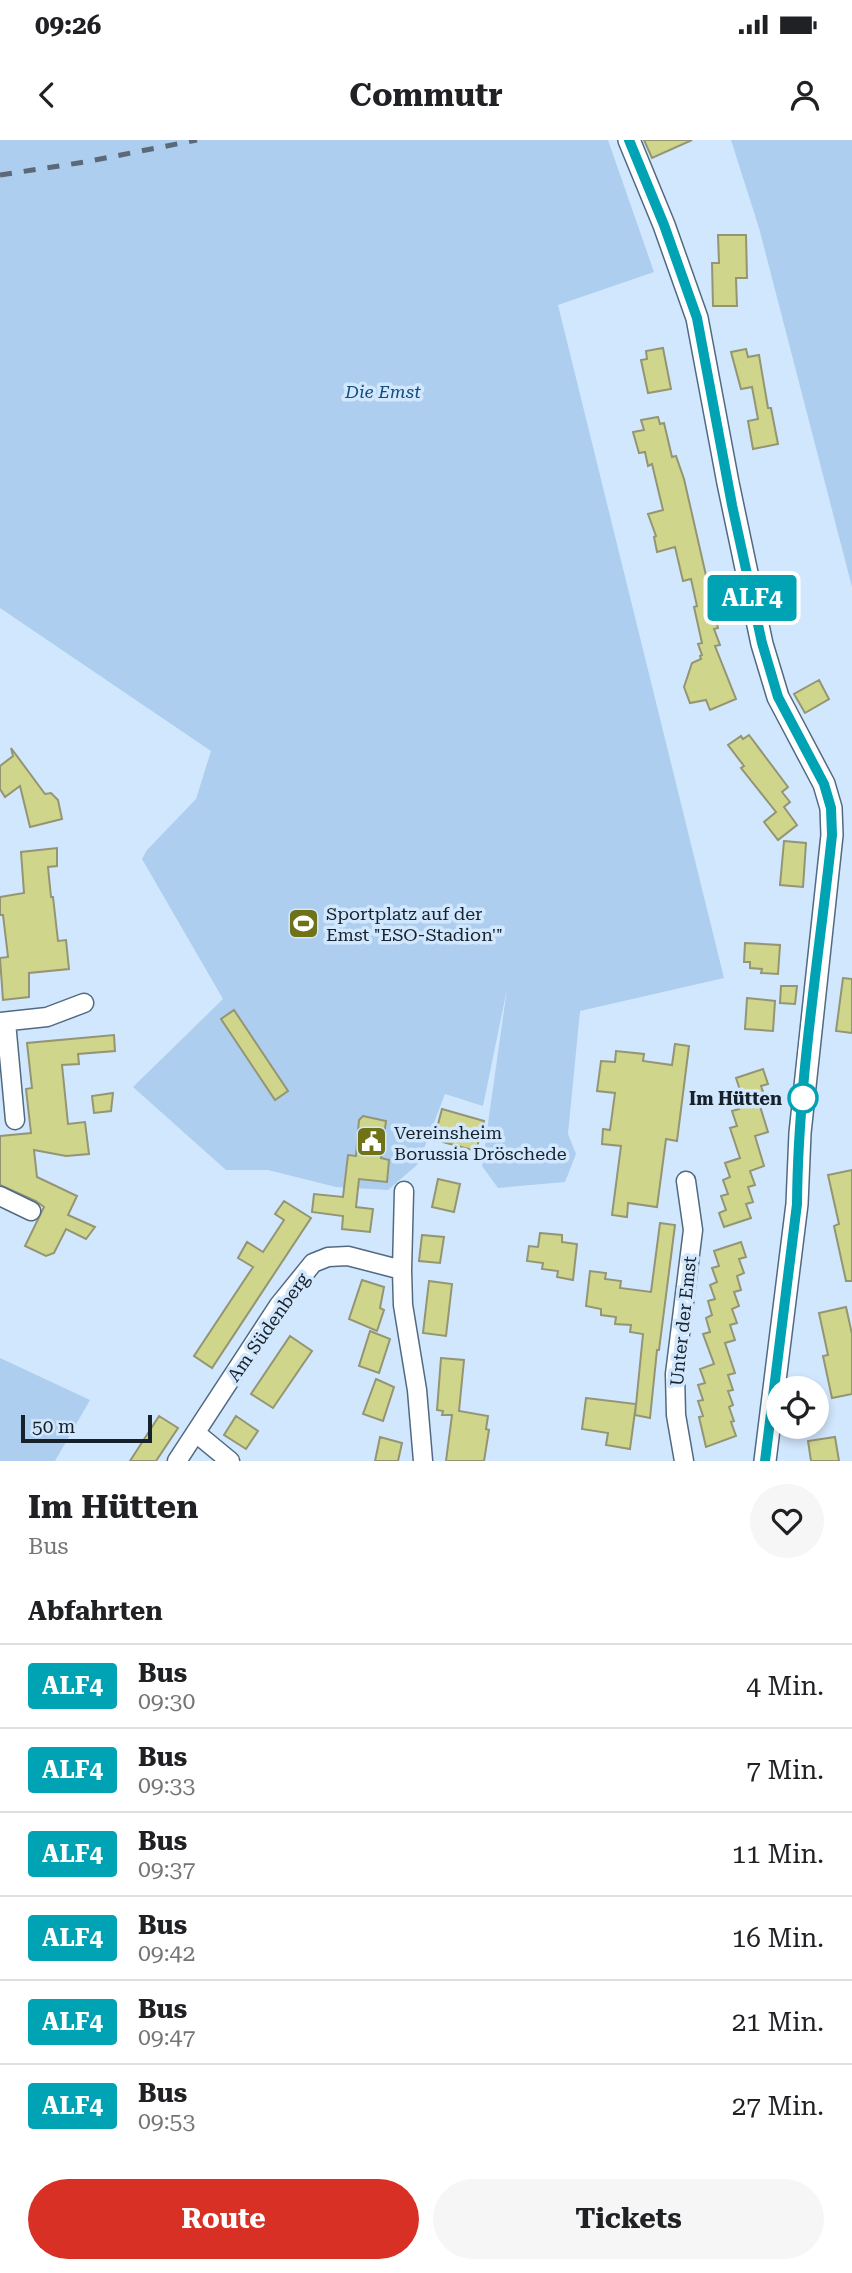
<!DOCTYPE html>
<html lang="de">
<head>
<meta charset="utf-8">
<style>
  :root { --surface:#fff; --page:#f6f6f6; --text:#202124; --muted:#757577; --line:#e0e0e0; --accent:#d93025 }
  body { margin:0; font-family:"Roboto Serif",serif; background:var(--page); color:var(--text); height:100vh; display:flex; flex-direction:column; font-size:26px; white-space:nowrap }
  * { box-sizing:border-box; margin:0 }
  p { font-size:23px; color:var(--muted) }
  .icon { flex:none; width:38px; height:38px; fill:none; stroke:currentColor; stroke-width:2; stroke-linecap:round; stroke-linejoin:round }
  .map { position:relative; height:1321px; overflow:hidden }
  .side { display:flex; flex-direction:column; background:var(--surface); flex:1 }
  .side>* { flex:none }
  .badge { padding:0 14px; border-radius:5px; font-size:24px; line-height:46px }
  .fabs { position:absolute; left:766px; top:1236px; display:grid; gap:14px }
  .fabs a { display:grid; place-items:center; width:63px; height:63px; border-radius:50%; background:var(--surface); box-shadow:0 4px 10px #0003; font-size:35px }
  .scale { position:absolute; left:21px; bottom:18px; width:131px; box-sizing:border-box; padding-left:7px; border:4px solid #17212b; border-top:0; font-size:19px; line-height:24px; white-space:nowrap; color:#17212b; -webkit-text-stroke:5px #d1e7fd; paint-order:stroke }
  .map>.badge { position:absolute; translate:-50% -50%; box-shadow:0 0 0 4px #fff }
  h2 { padding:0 28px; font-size:26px; line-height:63px }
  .round { display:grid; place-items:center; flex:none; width:74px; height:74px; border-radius:37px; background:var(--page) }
  .headline { display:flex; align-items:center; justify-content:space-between; height:119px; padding:0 28px }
  h1 { font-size:33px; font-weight:700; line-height:52px }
  .primary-button { display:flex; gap:14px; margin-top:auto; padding:14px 28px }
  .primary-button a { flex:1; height:80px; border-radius:42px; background:var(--accent); color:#fff; font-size:28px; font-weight:700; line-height:80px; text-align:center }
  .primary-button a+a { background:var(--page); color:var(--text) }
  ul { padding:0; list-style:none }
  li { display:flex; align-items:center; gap:21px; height:84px; padding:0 28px; border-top:2px solid var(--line) }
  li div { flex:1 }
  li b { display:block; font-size:26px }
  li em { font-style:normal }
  li .badge { min-width:77px; font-weight:700; text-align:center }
  .status { display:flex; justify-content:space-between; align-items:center; height:49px; padding:0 35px; background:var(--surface); direction:ltr }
  .status svg { height:19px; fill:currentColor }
  header { display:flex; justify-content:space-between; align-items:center; height:91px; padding:0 28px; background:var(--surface); font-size:32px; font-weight:700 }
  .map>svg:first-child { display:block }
  .green { fill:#adceee }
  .building { fill:#d0d58c; stroke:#939573; stroke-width:2 }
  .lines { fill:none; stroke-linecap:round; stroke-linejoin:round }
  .minor-casing { stroke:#516a82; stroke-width:21 }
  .tertiary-casing { stroke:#516a82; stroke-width:24 }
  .minor { stroke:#fff; stroke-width:18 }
  .tertiary { stroke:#fff; stroke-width:21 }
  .rail { stroke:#5b6978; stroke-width:5; stroke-dasharray:12 12; stroke-linecap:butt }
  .line-casing { stroke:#fff; stroke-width:16 }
  .line { stroke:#00a3b4; stroke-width:10 }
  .stop-dot { fill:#fff; stroke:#00a3b4; stroke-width:3.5 }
  .labels { text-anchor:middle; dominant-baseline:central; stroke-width:7; stroke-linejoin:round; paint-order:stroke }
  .park-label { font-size:18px; font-style:italic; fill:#134e7d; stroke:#d1e7fd }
  .poi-label { font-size:18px; fill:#17212b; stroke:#d1e7fd; text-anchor:start }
  .stop-label { font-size:18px; font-weight:bold; fill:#17212b; stroke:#d1e7fd; text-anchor:end }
  .street-label { font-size:18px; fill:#17212b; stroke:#d1e7fd }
</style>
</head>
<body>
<div class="status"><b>09:26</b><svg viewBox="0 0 49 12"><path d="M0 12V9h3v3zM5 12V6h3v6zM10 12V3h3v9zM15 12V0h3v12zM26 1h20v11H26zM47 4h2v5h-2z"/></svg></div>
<header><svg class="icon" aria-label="back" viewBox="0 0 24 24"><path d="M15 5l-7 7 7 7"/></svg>Commutr<svg class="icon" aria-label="person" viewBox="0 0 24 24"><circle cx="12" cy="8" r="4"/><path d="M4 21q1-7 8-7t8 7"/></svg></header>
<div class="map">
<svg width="852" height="1321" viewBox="0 0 852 1321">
  <rect width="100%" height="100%" fill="#d1e7fd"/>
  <!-- green -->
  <path class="green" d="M0,0H608L654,132L558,165L724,838L580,871L568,994L576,1014L565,1042L498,1048L482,1026L507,849L483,966L445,954L418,1024L388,1050L336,1047L268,1030H226L133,947L223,859L142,719L147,710L196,659L211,611L0,468Z
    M731,0H852V447L759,88Z
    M0,1218L90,1260L55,1321H0Z"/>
  <!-- building -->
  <path class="building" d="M644,0H692L652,18Z
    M718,95H746L747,138H736L737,166H713L712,123H719Z
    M663,208L671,249L648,253L641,220L647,219L646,211Z
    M746,209L748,217L759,215L768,268H771L778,304L753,309L748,281L758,279L752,247L741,249L731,212Z
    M658,277L660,284L664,283L672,317L676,316L684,339L718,488L714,489L720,505L715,506L736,559L710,570L706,560L690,563L684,547L692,523L701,519L700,516L702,515L698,504L702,503L694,467L697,466L691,439L683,441L675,407L657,412L654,397L656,396L648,374L663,370L652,324L648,326L645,312L639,313L633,292L644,290L641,280Z
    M819,540L829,559L805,573L794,554Z
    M749,595L788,647L782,652L790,662L784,667L797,685L778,700L764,682L776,672L741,628L744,626L728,605L741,596L743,599Z
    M11,608L45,654L51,653L58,660L62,679L30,687L20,646L5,657L0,649V626L13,616Z
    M784,701L806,703L803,747L780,745Z
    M57,708V726L48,727L51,757H53L58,801L66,800L69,829L29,833V857L3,860L0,818L8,817L3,775H0V757L24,753L21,712Z
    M745,803L780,805L778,834L761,833L762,829L750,828V822H744Z
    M843,838L852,839V893L836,891Z
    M781,846H797L795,864L780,863Z
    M747,858L775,861L773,891L745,889Z
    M234,870L288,951L275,960L221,879Z
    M114,895L115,911L78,914L79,924L62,925L68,984L85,982L89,1014L66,1016L34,1010L37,1037L77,1056L68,1075L95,1087L86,1099L66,1089L54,1113L46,1116L25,1106L44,1067L36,1061L0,1045V996L31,993L26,949L32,948L27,903Z
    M675,904L689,906L677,1001L666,999L657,1067L628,1063L627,1077L612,1075L621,1006L602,1004L603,989L610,990L615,953L597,951L601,921L615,922L616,911L644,914L643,921L672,925Z
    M763,929L768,944L761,946L766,960L759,963L768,992L755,996L764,1026L750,1031L755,1045L748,1047L753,1062L746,1064L751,1078L724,1087L719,1073L726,1070L721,1056L728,1054L723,1040L730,1037L725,1023L740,1018L730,988L737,986L732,971L739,969L734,955L741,953L736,938Z
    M113,953L111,971L94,973L92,956Z
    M442,969L484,981L476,1011L443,1002L447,990L437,988Z
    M363,976L386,981L381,1018L389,1020L387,1042L359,1039L356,1067L373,1069L370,1092L342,1089L343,1076L312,1072L314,1054L343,1057L348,1015L356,1016L359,980Z
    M852,1030V1141H846L834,1086L839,1084L828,1035Z
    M438,1039L460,1044L454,1072L432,1067Z
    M284,1061L311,1078L212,1228L194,1216L253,1127L238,1118L247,1102L263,1112L284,1080L275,1074Z
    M660,1083L675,1085L659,1210H657L650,1278L635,1275L643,1194L630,1192L631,1185L615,1184L616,1177L601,1175V1169L586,1166L590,1131L606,1133L605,1139L621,1141L620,1148L651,1152Z
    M540,1093L562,1095V1102L577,1104L573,1140L557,1137L558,1131L542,1129L543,1123L527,1121L529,1106L538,1107Z
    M422,1095L444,1097L440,1123L419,1121Z
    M741,1102L746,1117L739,1119L744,1133L737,1136L741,1150L734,1152L739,1166L732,1169L737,1183L730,1185L735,1200L725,1203L735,1233L728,1235L733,1250L728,1251L733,1265L729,1267L734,1281L731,1282L736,1296L706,1307L699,1277L703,1276L698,1261L703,1260L698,1245L705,1243L700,1229L714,1224L703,1194L710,1192L706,1178L712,1175L708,1161L715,1159L710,1145L717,1142L712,1128L719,1126L714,1111Z
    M362,1140L384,1147L380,1168L384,1170L377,1191L349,1179Z
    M429,1141L452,1144L446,1196L423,1193Z
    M846,1167L852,1194V1254L832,1258L823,1216L828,1215L819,1173Z
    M370,1191L390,1199L379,1233L359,1226Z
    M290,1196L312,1211L273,1268L251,1254Z
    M441,1218L464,1220L459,1271L488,1276L486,1289L489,1290L484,1321H446L452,1275H442L443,1271L437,1270Z
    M376,1239L394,1247L383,1281L363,1274Z
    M586,1258L636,1264L630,1309L606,1305L608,1293L582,1289Z
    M159,1276L178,1288L156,1321H130Z
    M236,1276L258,1291L246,1309L224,1295Z
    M380,1297L402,1303L398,1321H375Z
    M835,1297L839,1321H811L808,1301Z"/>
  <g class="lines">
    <defs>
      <path id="minor" d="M0,882L47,877L84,863
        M6,882L15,980
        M404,1051L402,1130L403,1165L417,1250L423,1321
        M0,1056L31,1071
        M196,1293L230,1321
        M177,1321L279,1165L313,1123L328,1117L348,1116L402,1130
        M684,1321L676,1275L675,1234L693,1090L686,1041"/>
      <path id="tertiary" d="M629,0L664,85L697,178L728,343L762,504L778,557L824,644L831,668L832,695L800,993L797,1064L765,1321"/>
    </defs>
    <!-- minor casing -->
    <use href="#minor" class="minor-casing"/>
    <!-- tertiary casing -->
    <use href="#tertiary" class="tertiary-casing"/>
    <!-- minor -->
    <use href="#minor" class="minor"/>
    <!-- tertiary -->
    <use href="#tertiary" class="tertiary"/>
    <!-- rail -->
    <path class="rail" d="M0,35L85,22L197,0"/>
  </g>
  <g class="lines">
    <defs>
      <path id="line" d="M629,0L664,85L697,178L732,365L762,503L778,557L824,644L831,668L832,695C819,818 798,941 797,1064L765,1321"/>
    </defs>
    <!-- line casing -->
    <use href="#line" class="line-casing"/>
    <!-- line -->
    <use href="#line" class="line"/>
  </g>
  <!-- icons -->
  <defs>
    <symbol id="stadium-square" viewBox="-11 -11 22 22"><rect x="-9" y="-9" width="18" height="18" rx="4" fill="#6f7217" stroke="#d1e7fd"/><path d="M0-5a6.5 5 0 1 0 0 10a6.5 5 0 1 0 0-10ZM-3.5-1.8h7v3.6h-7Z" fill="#fff"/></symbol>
    <symbol id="civic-square" viewBox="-11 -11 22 22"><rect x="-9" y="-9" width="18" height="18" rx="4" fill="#6f7217" stroke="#d1e7fd"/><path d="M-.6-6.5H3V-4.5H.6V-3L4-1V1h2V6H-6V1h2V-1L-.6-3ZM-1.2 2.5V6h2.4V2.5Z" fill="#fff"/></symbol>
  </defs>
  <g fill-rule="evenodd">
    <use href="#stadium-square" x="286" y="766" width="35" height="35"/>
    <use href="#civic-square" x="354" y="984" width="35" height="35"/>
  </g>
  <!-- markers -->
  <circle class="stop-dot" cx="803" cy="958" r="14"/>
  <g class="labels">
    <!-- park labels -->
    <g class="park-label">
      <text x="383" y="251">Die Emst</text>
    </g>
    <!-- poi labels -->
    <g class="poi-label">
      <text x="326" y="773">Sportplatz auf der<tspan x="326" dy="21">Emst "ESO-Stadion'"</tspan></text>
      <text x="394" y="992">Vereinsheim<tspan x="394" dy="21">Borussia Dröschede</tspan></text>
    </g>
    <!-- stop labels -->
    <g class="stop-label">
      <text x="782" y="958">Im Hütten</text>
    </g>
    <!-- street labels -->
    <g class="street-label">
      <text transform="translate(683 1181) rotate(-84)">Unter der Emst</text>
      <text transform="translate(268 1187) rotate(-55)">Am Südenberg</text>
    </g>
  </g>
</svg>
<div class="fabs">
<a><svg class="icon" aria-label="locate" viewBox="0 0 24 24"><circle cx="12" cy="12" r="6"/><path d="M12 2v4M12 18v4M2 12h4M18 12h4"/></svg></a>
</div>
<div class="scale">50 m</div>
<b class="badge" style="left:752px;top:458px;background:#00a3b4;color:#fff">ALF4</b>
</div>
<section class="side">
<div class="headline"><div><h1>Im Hütten</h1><p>Bus</p></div><a class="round"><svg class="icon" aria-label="heart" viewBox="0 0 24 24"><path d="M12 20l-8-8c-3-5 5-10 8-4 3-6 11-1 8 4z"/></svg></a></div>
<h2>Abfahrten</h2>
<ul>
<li><span class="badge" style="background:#00a3b4;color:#fff">ALF4</span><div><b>Bus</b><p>09:30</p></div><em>4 Min.</em></li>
<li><span class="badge" style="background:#00a3b4;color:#fff">ALF4</span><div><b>Bus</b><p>09:33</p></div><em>7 Min.</em></li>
<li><span class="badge" style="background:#00a3b4;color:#fff">ALF4</span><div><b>Bus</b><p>09:37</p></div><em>11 Min.</em></li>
<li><span class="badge" style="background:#00a3b4;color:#fff">ALF4</span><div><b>Bus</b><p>09:42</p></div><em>16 Min.</em></li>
<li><span class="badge" style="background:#00a3b4;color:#fff">ALF4</span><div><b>Bus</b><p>09:47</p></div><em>21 Min.</em></li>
<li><span class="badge" style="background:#00a3b4;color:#fff">ALF4</span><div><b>Bus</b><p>09:53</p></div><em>27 Min.</em></li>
</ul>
<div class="primary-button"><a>Route</a><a>Tickets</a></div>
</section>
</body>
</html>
